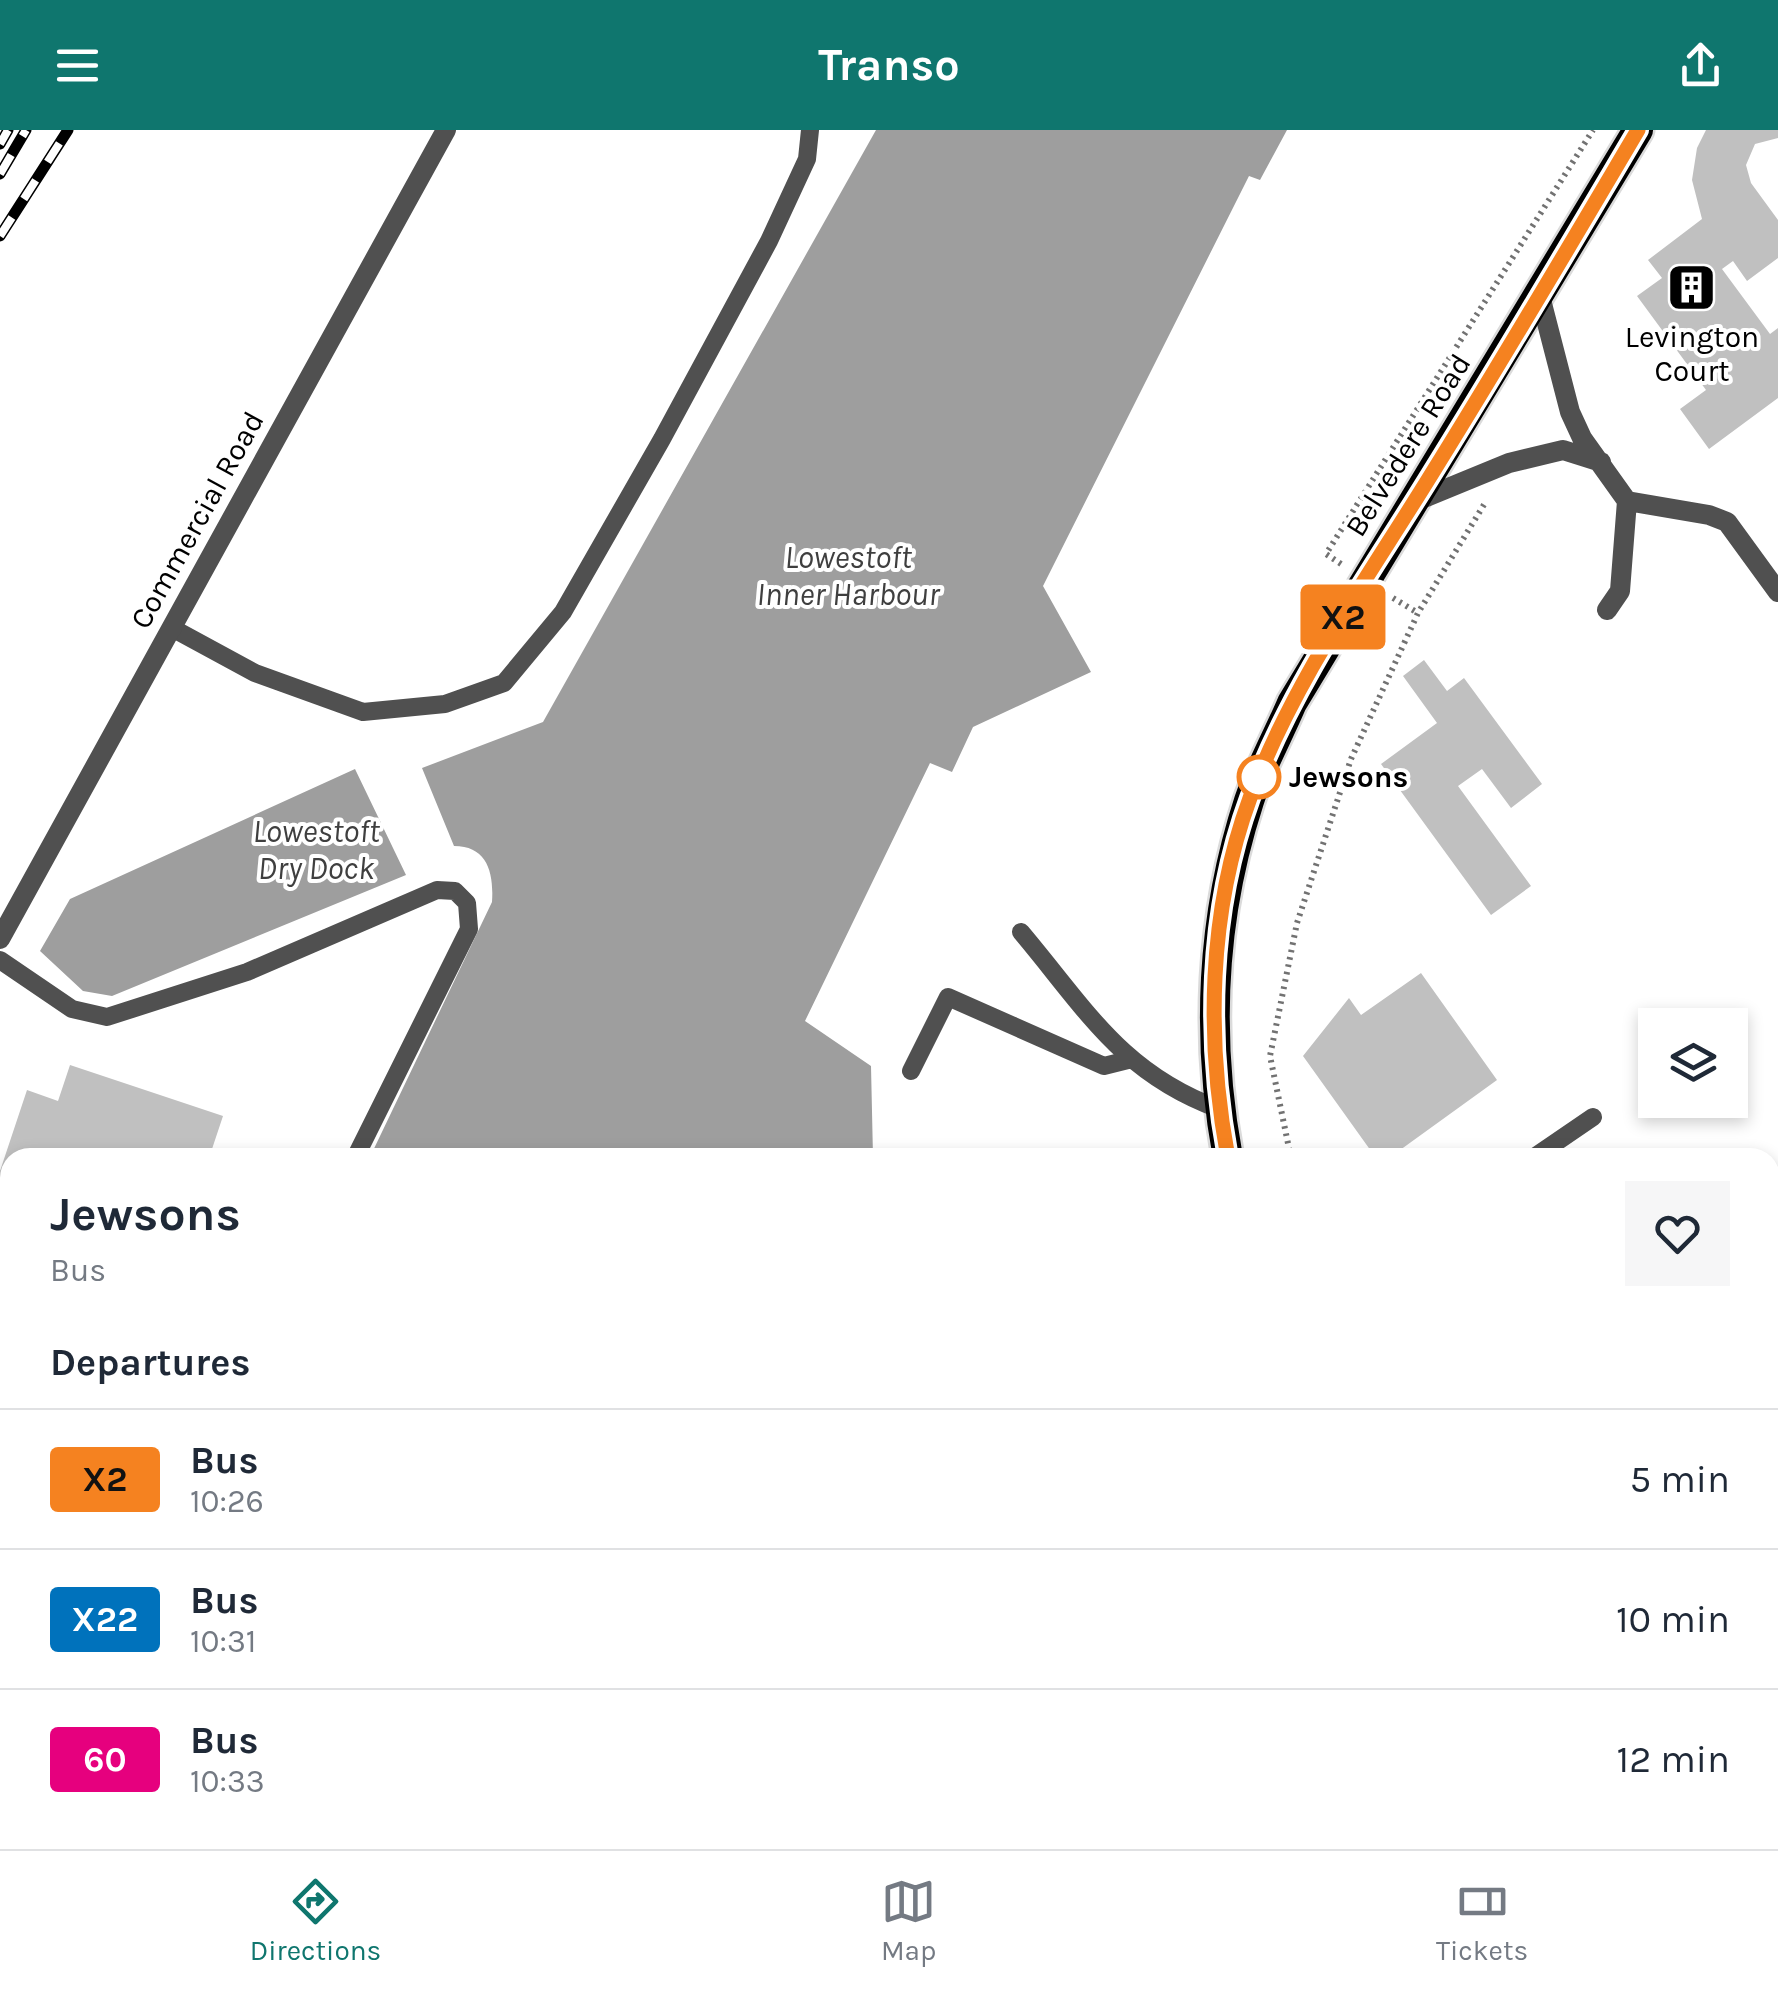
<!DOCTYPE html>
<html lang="en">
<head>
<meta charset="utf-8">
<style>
  :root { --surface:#fff; --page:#f6f6f7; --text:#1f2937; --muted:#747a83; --line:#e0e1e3; --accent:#0f766e }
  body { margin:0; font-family:Karla,sans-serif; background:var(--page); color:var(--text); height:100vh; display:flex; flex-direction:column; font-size:38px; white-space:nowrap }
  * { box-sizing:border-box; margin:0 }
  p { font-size:32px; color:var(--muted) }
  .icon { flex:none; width:55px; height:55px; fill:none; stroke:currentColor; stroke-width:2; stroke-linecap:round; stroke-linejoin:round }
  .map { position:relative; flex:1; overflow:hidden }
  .side { position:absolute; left:0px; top:1018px; width:1780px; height:702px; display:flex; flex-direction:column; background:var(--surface); border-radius:30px 30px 0 0; box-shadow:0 5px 15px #0003 }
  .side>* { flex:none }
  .badge { padding:0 20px; border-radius:8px; font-size:35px; line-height:65px }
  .tools { position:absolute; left:1638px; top:878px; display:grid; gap:20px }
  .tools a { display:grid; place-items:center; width:110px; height:110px; border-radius:0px; background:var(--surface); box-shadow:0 5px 15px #0003; font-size:50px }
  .map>.badge { position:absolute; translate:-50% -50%; box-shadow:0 0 0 5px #fff }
  h2 { padding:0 50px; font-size:38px; line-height:90px }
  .round { display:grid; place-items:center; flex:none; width:105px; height:105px; border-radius:0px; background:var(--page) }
  .head { display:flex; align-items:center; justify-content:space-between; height:170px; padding:0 50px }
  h1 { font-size:48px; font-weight:700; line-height:75px }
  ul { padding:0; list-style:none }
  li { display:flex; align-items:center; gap:30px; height:140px; padding:0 50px; border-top:2px solid var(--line) }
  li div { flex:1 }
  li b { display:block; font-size:38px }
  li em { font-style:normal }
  li .badge { min-width:110px; font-weight:700; text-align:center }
  header { display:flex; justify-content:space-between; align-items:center; height:130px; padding:0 50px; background:var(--accent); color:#fff; font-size:45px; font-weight:700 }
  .tabs { display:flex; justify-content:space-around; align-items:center; height:140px; border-top:2px solid var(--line); background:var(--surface); font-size:28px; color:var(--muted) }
  .tabs a { display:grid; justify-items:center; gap:5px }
  .tabs .current { color:var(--accent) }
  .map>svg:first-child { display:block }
  .water { fill:#9e9e9e }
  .building { fill:#c0c0c0 }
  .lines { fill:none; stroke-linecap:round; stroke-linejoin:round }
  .highway-casing { stroke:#dbdbdb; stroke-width:35 }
  .path { stroke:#727272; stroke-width:6; stroke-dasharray:2.5 5; stroke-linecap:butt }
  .lane { stroke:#505050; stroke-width:18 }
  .street { stroke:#505050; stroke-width:20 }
  .secondary { stroke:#1d1d1d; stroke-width:20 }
  .highway { stroke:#000; stroke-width:30 }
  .rail-casing { stroke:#000; stroke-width:11 }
  .rail { stroke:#fff; stroke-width:8; stroke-dasharray:22; stroke-linecap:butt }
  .line-casing { stroke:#fff; stroke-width:22 }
  .line { stroke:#f58220; stroke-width:15 }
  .stop-dot { fill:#fff; stroke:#f58220; stroke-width:5 }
  .labels { text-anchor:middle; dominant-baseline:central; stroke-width:8; stroke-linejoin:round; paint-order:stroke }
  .poi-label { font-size:30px; fill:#000; stroke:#fff }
  .street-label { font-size:30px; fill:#000; stroke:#fff }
  .stop-label { font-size:30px; font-weight:bold; fill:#000; stroke:#fff; text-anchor:start }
  .water-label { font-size:32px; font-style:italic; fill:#3f3f3f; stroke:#fff }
</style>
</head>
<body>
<header><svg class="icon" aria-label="menu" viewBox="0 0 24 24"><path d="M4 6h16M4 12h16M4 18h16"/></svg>Transo<svg class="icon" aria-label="share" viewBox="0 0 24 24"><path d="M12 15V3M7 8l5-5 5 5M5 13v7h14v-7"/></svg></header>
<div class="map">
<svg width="1778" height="1719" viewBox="0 0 1778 1719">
  <rect width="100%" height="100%" fill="#fff"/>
  <!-- water -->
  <path class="water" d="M876,0H1287L1260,50L1249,46L1043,456L1091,542L973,597L952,642L930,633L805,891L871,936L873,1027H370L492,772C494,742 487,716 454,716L422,638L543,592Z
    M355,639L406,745L112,866L83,861L40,821L70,769Z
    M10,1586V1710H749L747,1719H0V1598Z"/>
  <!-- building -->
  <path class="building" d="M1706,0H1778V8L1755,14L1746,35L1751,53L1778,90V128L1747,151L1733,131L1722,139L1770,204L1778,198V268L1709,319L1680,279L1706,260L1637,166L1662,148L1648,130L1702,89L1692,50L1697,18Z
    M1424,530L1447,561L1464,548L1542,654L1511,678L1482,639L1458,656L1531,756L1491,785L1381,634L1437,593L1403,546Z
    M1421,843L1497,950L1389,1028H1376L1303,926L1349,868L1361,885Z
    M70,935L223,986L209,1028H10V1406L0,1402V1041L27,960L58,971Z
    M1770,1059L1778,1069V1195L1770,1201Z
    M1031,1710H1279L1272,1719H1033L1027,1716Z"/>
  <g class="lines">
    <defs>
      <path id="highway" d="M1228,1028C1206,909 1211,787 1249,671C1260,638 1278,606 1292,573L1638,0
        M1597,1710L1599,1719
        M1518,1719L1519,1710"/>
    </defs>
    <!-- highway casing -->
    <use href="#highway" class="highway-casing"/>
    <!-- path -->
    <path class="path" d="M1341,434L1326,424L1593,0
      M1393,468L1418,483
      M1291,1028L1270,926L1297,793L1351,629L1418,483L1485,373
      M1634,1710L1639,1719
      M746,1719L749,1710
      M1713,1719L1726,1710"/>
    <!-- lane -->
    <path class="lane" d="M172,498L255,543L363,582L445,574L504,553L563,482L662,309L769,111L807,29L810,0
      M1021,802C1086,879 1121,943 1219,979
      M0,830L72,879L107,887L247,842L437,760L455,761L467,773L469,799L355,1028
      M911,941L948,867L1104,936L1128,930
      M1533,1028L1593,987
      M0,1474L10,1479"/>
    <!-- street -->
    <path class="street" d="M1540,166L1570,282L1582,308L1627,371L1620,461L1607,480
      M1627,371L1709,385L1727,392L1778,462
      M1414,372L1509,333L1563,320L1601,332
      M0,809L446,0"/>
    <!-- secondary -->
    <path class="secondary" d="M1762,1719L1778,1703"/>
    <!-- highway -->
    <use href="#highway" class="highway"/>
    <defs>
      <path id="rail" d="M0,14L8,0
        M0,44L26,0
        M0,106L68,0"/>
    </defs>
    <!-- rail casing -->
    <use href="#rail" class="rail-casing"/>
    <!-- rail -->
    <use href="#rail" class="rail"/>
  </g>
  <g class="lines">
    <defs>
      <path id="line" d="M1228,1028C1206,910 1208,782 1250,668C1292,553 1367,449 1431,345C1502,231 1570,115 1638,0"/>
    </defs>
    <!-- line casing -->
    <use href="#line" class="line-casing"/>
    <!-- line -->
    <use href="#line" class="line"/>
  </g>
  <!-- icons -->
  <defs>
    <symbol id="building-square" viewBox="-11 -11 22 22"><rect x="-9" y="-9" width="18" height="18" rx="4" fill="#000" stroke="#fff"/><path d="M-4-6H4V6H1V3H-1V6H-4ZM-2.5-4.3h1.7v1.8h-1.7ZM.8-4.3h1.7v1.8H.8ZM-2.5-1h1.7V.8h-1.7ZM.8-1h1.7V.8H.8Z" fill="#fff"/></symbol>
  </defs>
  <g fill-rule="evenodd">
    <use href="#building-square" x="1664" y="130" width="55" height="55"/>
  </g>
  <!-- markers -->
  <circle class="stop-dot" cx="1259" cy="647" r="20"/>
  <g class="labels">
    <!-- poi labels -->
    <g class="poi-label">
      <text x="1692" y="207">Levington<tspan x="1692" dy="34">Court</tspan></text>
    </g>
    <!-- street labels -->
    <g class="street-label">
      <text transform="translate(1408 315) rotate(-58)">Belvedere Road</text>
      <text transform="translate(197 390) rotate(-61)">Commercial Road</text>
    </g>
    <!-- stop labels -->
    <g class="stop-label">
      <text x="1289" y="647">Jewsons</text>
    </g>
    <!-- water labels -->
    <g class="water-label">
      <text x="848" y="427">Lowestoft<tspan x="848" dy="37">Inner Harbour</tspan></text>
      <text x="316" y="701">Lowestoft<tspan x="316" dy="37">Dry Dock</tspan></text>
    </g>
  </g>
</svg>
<div class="tools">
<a><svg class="icon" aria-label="layers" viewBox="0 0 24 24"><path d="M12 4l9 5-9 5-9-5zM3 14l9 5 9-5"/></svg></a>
</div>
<b class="badge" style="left:1343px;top:487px;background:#f58220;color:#111">X2</b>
<section class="side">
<div class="head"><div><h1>Jewsons</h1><p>Bus</p></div><a class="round"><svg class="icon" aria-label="heart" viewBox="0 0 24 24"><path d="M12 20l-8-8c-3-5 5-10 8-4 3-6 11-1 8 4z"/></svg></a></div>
<h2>Departures</h2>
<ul>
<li><span class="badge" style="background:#f58220;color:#111">X2</span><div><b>Bus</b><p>10:26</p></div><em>5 min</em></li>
<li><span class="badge" style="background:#0072bc;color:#fff">X22</span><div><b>Bus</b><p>10:31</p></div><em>10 min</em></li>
<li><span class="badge" style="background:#e6007e;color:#fff">60</span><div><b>Bus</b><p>10:33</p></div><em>12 min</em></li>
</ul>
</section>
</div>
<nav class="tabs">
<a class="current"><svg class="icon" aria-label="directions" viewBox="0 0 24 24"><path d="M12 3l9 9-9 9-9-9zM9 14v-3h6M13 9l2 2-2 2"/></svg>Directions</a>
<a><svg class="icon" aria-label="map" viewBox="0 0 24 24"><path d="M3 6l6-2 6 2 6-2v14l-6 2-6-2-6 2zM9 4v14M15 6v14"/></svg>Map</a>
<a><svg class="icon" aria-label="tickets" viewBox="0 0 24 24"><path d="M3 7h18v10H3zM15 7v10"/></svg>Tickets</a>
</nav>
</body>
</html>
